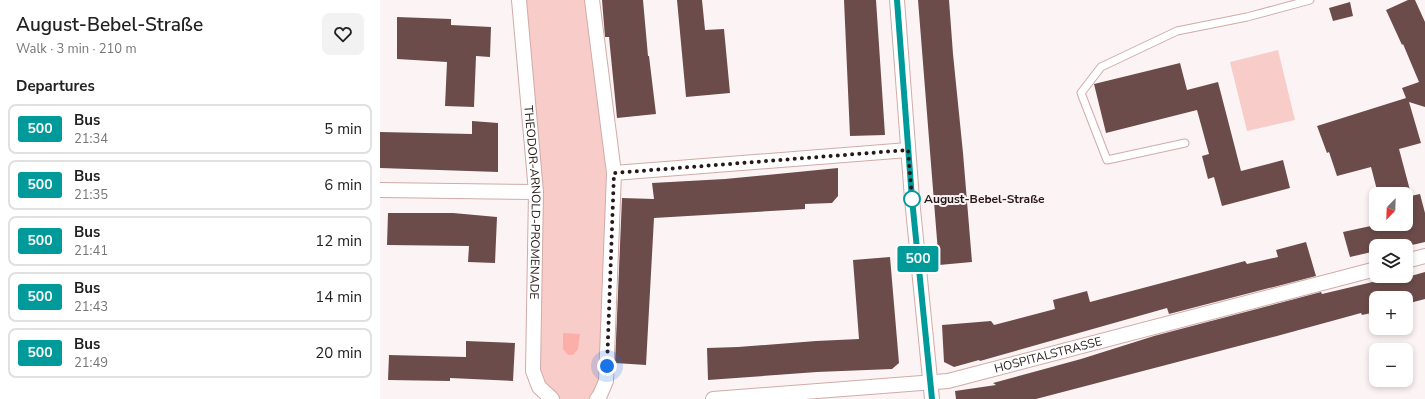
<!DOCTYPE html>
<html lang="en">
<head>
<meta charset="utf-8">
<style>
  :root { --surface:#fff; --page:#f2f2f2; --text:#222; --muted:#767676; --line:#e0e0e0 }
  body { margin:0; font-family:"Nunito Sans",sans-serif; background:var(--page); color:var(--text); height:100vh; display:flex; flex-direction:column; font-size:15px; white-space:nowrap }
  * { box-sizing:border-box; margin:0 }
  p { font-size:13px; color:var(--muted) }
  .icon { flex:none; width:22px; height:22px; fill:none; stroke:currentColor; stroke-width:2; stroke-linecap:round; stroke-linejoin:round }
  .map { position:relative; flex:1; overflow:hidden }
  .sheet { display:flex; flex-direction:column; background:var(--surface); width:380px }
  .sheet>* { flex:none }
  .badge { padding:0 8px; border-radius:3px; font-size:14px; line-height:26px }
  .needle { width:26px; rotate:203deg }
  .buttons { position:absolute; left:989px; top:187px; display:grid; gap:8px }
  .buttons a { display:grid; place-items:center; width:44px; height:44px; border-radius:8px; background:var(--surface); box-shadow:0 2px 6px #0003; font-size:20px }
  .you { position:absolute; width:20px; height:20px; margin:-10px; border:3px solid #fff; border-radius:50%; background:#1a73e8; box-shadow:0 0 0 6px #1a73e833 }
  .map>.badge { position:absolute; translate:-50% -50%; box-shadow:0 0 0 2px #fff }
  h2 { padding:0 16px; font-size:15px; line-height:36px }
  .round { display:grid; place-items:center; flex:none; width:42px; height:42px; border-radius:8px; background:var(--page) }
  .overview { display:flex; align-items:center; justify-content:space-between; height:68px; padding:0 16px }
  h1 { font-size:19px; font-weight:600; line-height:30px }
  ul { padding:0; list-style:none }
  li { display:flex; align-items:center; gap:12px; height:50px; margin:0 8px 6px; padding:0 8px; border:2px solid var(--line); border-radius:8px }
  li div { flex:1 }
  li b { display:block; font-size:15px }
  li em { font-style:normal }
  li .badge { min-width:44px; font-weight:700; text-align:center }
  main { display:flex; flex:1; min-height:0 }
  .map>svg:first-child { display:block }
  .green { fill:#f8ccc8 }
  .water { fill:#fcaea9 }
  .building { fill:#6c4c4a }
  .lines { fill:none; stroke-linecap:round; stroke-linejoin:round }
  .service-casing { stroke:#d0aba8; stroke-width:9 }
  .minor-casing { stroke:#d0aba8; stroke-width:16 }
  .service { stroke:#fff; stroke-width:7 }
  .minor { stroke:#fff; stroke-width:14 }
  .line-casing { stroke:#fff; stroke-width:9 }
  .line { stroke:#009a9b; stroke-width:6 }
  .walk { stroke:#271918; stroke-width:4; stroke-dasharray:0 7.2 }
  .stop-dot { fill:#fff; stroke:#009a9b; stroke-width:2 }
  .labels { text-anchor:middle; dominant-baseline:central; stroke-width:4; stroke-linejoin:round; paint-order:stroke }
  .stop-label { font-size:12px; font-weight:bold; fill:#271918; stroke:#fcf4f4; text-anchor:start }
  .street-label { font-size:12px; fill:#271918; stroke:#fcf4f4 }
</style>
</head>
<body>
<main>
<section class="sheet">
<div class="overview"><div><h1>August-Bebel-Straße</h1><p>Walk · 3 min · 210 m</p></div><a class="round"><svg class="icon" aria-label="heart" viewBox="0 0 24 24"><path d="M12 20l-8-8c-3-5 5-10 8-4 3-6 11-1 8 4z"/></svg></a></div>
<h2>Departures</h2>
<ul>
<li><span class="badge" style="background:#009a9b;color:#fff">500</span><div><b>Bus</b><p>21:34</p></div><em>5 min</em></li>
<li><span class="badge" style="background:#009a9b;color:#fff">500</span><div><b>Bus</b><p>21:35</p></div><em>6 min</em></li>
<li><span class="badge" style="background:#009a9b;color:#fff">500</span><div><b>Bus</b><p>21:41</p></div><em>12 min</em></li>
<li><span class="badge" style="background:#009a9b;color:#fff">500</span><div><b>Bus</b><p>21:43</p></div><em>14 min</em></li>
<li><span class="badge" style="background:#009a9b;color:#fff">500</span><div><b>Bus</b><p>21:49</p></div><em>20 min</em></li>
</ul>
</section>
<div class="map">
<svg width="1045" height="399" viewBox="0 0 1045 399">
  <rect width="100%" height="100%" fill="#fcf4f4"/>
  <!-- green -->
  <path class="green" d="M144,0H207L230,176L223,379L211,399H177L162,386L157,370Z
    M898,50L915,120L867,131L850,62Z"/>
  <!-- water -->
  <path class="water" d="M183,333L200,334L198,349L193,355H188L183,349Z"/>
  <!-- building -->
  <path class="building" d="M222,0H263L268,56H269L276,114L237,118L229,37H225Z
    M297,0H322L325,30L344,29L350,93L306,97Z
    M464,0H496L505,135L470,136Z
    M538,0H569L573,54L583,153L592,262L559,265Z
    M1028,0H1035L1045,22V107L1029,102L1041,143L1019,149L1031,194H998L991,167L957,176L949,152L947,153L937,126L1026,98L1022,88L1039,82L1023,44L1022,45L1006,10Z
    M970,2L973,16L953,21L949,8Z
    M17,17L71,19V25L111,27L110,57L96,56L94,107L65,106L67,62L17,59Z
    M800,63L807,90L838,82L861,171L903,160L910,188L842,206L834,177L828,179L822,156L829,154L817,110L726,133L714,84Z
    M92,121L118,123V172L0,168V132L92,134Z
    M458,168V196L452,203L425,204V209L274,218L266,365L235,363L242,198L274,199L272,183L345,179Z
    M1040,194L1045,213V242L1028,246H996V251L970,257L963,232L1000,224H1026V197Z
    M8,213H73L117,217L115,263L88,262L89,246L7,245Z
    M926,242L936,276L789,314L787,308L600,361L599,360L574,367L564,362L562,325L611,321L614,325L675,309L673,300L707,291L710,302L865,261L867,264L898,257L896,250Z
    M510,257L519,363L512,369L437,372L328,380L327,348L358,347L436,341L479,339L473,260Z
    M1045,272V299L1026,304V298H996V312L982,315L981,313L897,336L656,399H576L575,391L616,385L613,383L701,359L774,336L941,292L942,294L1018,276H1026V274L1030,273L1031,276Z
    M86,341L135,343L133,381L70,378V381L8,380L9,355L86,357Z"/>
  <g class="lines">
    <defs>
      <path id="service" d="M805,143L727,160L701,93L721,67L797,31L867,17L930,0"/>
      <g id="minor">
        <path id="s1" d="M139,0L156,192L153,371L159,387L172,399"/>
        <path d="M212,0L234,173L226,381L220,395L217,399"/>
        <path d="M517,0L532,199L552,399"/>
        <path d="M234,173L528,150"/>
        <path d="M0,190L156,192"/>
        <path d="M1026,261L1045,256"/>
        <path id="s2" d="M333,399L568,381L996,269"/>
      </g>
    </defs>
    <!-- service casing -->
    <use href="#service" class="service-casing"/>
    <!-- minor casing -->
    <use href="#minor" class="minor-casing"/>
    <!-- service -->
    <use href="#service" class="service"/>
    <!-- minor -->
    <use href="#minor" class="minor"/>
  </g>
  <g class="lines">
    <defs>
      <path id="line" d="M517,0L532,199L552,399"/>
    </defs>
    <!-- line casing -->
    <use href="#line" class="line-casing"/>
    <!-- line -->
    <use href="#line" class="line"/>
    <!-- walk -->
    <path class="walk" d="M227,366L234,173L528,150L532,199"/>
  </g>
  <!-- markers -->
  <circle class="stop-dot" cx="532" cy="199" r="8"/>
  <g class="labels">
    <!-- stop labels -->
    <g class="stop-label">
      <text x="544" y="199">August-Bebel-Straße</text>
    </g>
    <!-- street labels -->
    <g class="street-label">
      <text stroke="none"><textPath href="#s1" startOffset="203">THEODOR-ARNOLD-PROMENADE</textPath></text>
      <text stroke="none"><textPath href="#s2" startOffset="339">HOSPITALSTRASSE</textPath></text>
    </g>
  </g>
</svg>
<div class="buttons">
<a><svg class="needle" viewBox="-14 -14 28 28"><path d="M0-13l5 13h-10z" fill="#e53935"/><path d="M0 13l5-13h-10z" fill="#767676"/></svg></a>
<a><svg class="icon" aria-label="layers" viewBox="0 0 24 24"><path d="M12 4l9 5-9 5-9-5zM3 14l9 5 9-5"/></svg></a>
<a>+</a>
<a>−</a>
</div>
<div class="you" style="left:227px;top:366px"></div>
<b class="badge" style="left:538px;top:259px;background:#009a9b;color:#fff">500</b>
</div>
</main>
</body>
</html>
